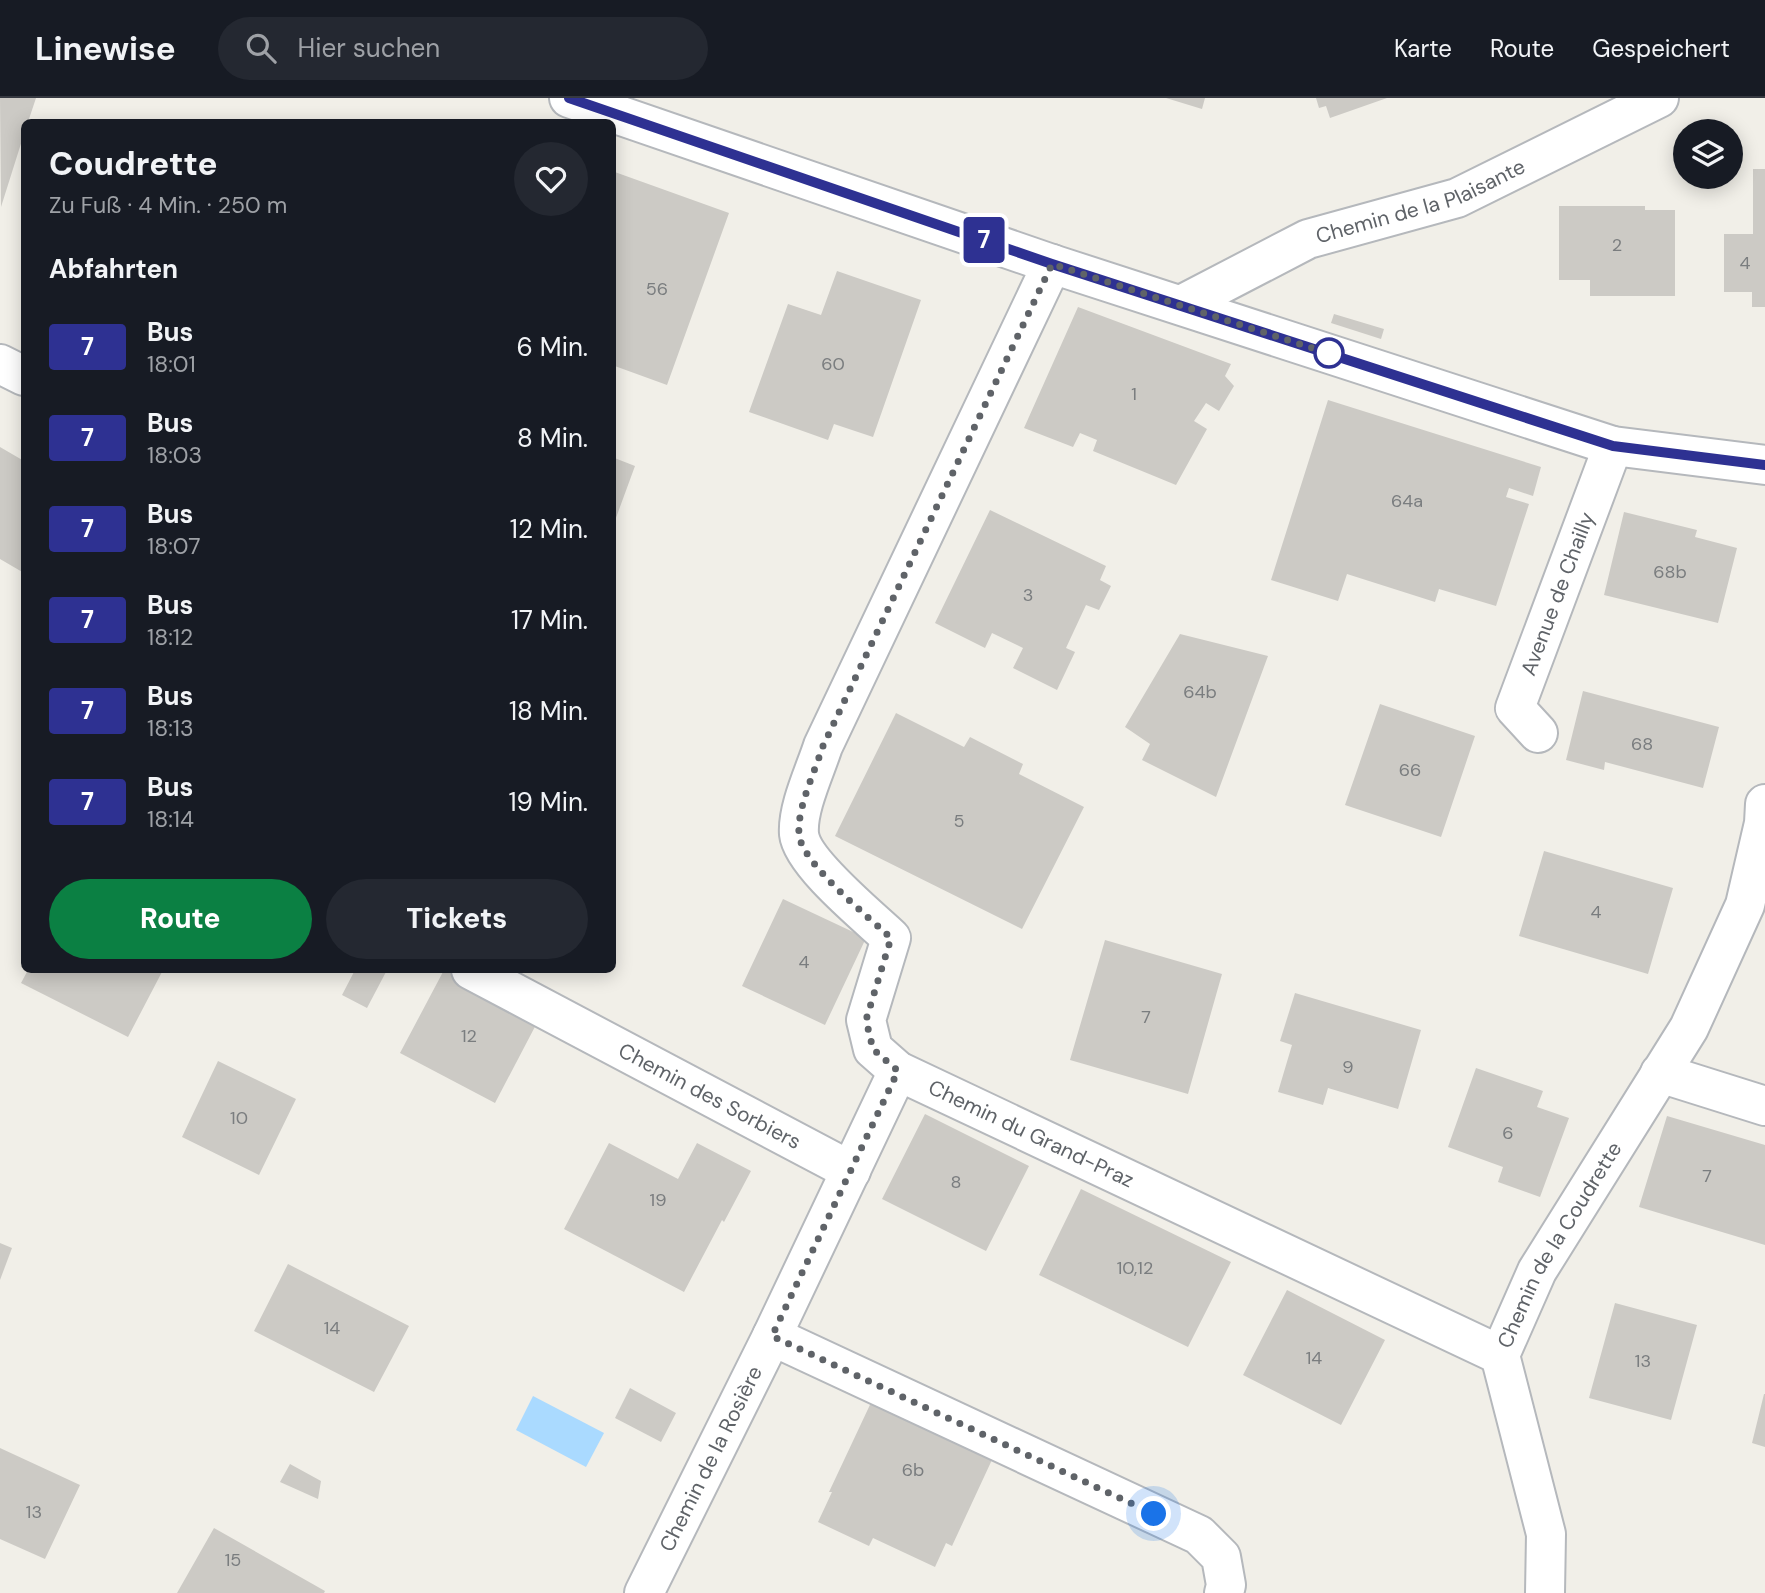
<!DOCTYPE html>
<html lang="de">
<head>
<meta charset="utf-8">
<style>
  :root { --surface:#171b24; --page:#242831; --text:#f1f3f6; --muted:#9ea1a6; --line:#363941; --accent:#0b8043 }
  body { margin:0; font-family:"DM Sans",sans-serif; background:var(--page); color:var(--text); height:100vh; display:flex; flex-direction:column; font-size:26px; white-space:nowrap }
  * { box-sizing:border-box; margin:0 }
  p { font-size:23px; color:var(--muted) }
  .icon { flex:none; width:38px; height:38px; fill:none; stroke:currentColor; stroke-width:2; stroke-linecap:round; stroke-linejoin:round }
  .map { position:relative; flex:1; overflow:hidden }
  .drawer { position:absolute; left:21px; top:21px; width:595px; height:854px; display:flex; flex-direction:column; background:var(--surface); border-radius:10px; box-shadow:0 4px 18px #0003 }
  .drawer>* { flex:none }
  .badge { padding:0 14px; border-radius:5px; font-size:24px; line-height:46px }
  .buttons { position:absolute; left:1673px; top:21px; display:grid; gap:14px }
  .buttons a { display:grid; place-items:center; width:70px; height:70px; border-radius:50%; background:var(--surface); box-shadow:0 4px 18px #0003; font-size:35px }
  .you { position:absolute; width:35px; height:35px; margin:-18px; border:5px solid #fff; border-radius:50%; background:#1a73e8; box-shadow:0 0 0 10px #1a73e833 }
  .map>.badge { position:absolute; translate:-50% -50%; box-shadow:0 0 0 4px #fff }
  h2 { padding:0 28px; font-size:26px; line-height:63px }
  .round { display:grid; place-items:center; flex:none; width:74px; height:74px; border-radius:37px; background:var(--page) }
  .headline { display:flex; align-items:center; justify-content:space-between; height:119px; padding:0 28px }
  h1 { font-size:33px; font-weight:800; line-height:52px }
  .primary-button { display:flex; gap:14px; margin-top:auto; padding:14px 28px }
  .primary-button a { flex:1; height:80px; border-radius:42px; background:var(--accent); color:#fff; font-size:28px; font-weight:800; line-height:80px; text-align:center }
  .primary-button a+a { background:var(--page); color:var(--text) }
  ul { padding:0; list-style:none }
  li { display:flex; align-items:center; gap:21px; height:91px; padding:0 28px }
  li div { flex:1 }
  li b { display:block; font-size:26px }
  li em { font-style:normal }
  li .badge { min-width:77px; font-weight:700; text-align:center }
  header { display:flex; align-items:center; gap:42px; box-sizing:border-box; height:98px; padding:0 35px; background:var(--surface); border-bottom:2px solid var(--line) }
  header strong { font-size:33px }
  nav { display:flex; gap:38px; margin-inline-start:auto; font-size:24px }
  .search { width:490px; height:63px; background:var(--page); display:flex; align-items:center; gap:18px; box-sizing:border-box; padding:0 24px; border-radius:38px; color:var(--muted); font-size:26px }
  .map>svg:first-child { display:block }
  .water { fill:#aadaff }
  .building { fill:#cccac5 }
  .lines { fill:none; stroke-linecap:round; stroke-linejoin:round }
  .minor-casing { stroke:#b5b8bc; stroke-width:42 }
  .minor { stroke:#fff; stroke-width:38 }
  .line-casing { stroke:#fff; stroke-width:16 }
  .line { stroke:#2e3192; stroke-width:10 }
  .walk { stroke:#5f6368; stroke-width:7; stroke-dasharray:0 12.6 }
  .stop-dot { fill:#fff; stroke:#2e3192; stroke-width:3.5 }
  .labels { text-anchor:middle; dominant-baseline:central; stroke-width:5; stroke-linejoin:round; paint-order:stroke }
  .number-label { font-size:18px; fill:#7a7d7f }
  .street-label { font-size:21px; fill:#5f6368; stroke:#fff }
</style>
</head>
<body>
<header>
<strong>Linewise</strong>
<div class="search"><svg class="icon" aria-label="search" viewBox="0 0 24 24"><circle cx="10" cy="10" r="6"/><path d="M15 15l6 6"/></svg>Hier suchen</div>
<nav><a>Karte</a><a>Route</a><a>Gespeichert</a></nav>
</header>
<div class="map">
<svg width="1765" height="1495" viewBox="0 0 1765 1495">
  <rect width="100%" height="100%" fill="#f1efe8"/>
  <!-- water -->
  <path class="water" d="M533,1298L604,1335L586,1369L516,1332Z"/>
  <!-- building -->
  <path class="building" d="M0,0H36L28,24H24V36L1,109Z
    M1166,0H1205L1202,11Z
    M1316,0H1387L1330,20L1326,8L1319,10Z
    M1753,71H1765V209H1752V194H1724V136H1753Z
    M612,73L729,115L667,287L612,267Z
    M1559,108H1645V112H1675V198H1590V182H1559Z
    M837,173L921,202L873,339L834,326L828,342L749,314L788,206L821,217Z
    M1078,209L1231,266L1225,278L1234,288L1219,313L1206,305L1194,323L1207,331L1176,387L1093,353L1097,342L1080,335L1073,349L1024,330Z
    M1334,216L1384,231L1381,241L1331,225Z
    M1328,302L1541,369L1533,398L1509,390L1506,399L1529,406L1496,508L1439,491L1435,504L1347,476L1338,503L1271,482Z
    M0,349L24,363V475L0,461Z
    M612,359L635,368L613,428H612Z
    M990,412L1106,468L1100,482L1111,488L1099,512L1086,507L1066,550L1075,554L1057,592L1013,570L1023,550L992,535L985,550L935,525Z
    M1624,414L1697,432L1695,439L1737,450L1718,525L1604,497Z
    M1180,536L1268,558L1216,699L1142,662L1150,646L1125,629Z
    M1583,593L1719,629L1703,690L1605,664L1604,672L1566,662Z
    M1380,606L1475,638L1441,739L1345,707Z
    M896,615L964,649L970,639L1023,666L1019,676L1084,709L1022,831L835,738Z
    M1544,753L1673,790L1648,876L1519,838Z
    M783,801L866,840L825,927L742,888Z
    M1105,842L1222,876L1188,996L1070,962Z
    M28,872H163L128,939L21,885Z
    M355,872H387L367,910L342,897Z
    M444,872L539,921L495,1005L400,955Z
    M1295,895L1421,932L1398,1011L1328,990L1323,1007L1278,994L1292,947L1280,943Z
    M218,963L296,1001L259,1077L182,1039Z
    M1476,970L1543,993L1537,1009L1569,1020L1540,1099L1498,1084L1503,1069L1448,1049Z
    M925,1016L1029,1068L986,1153L882,1101Z
    M1667,1018L1765,1047V1147L1639,1109Z
    M609,1045L678,1081L697,1045L751,1073L724,1124L722,1122L684,1194L564,1131Z
    M1081,1091L1231,1164L1188,1249L1039,1177Z
    M0,1145L12,1150L0,1182Z
    M288,1166L409,1228L374,1294L254,1233Z
    M1287,1192L1385,1242L1341,1327L1243,1277Z
    M1615,1205L1697,1227L1671,1322L1589,1300Z
    M630,1290L676,1315L661,1344L615,1320Z
    M876,1294L997,1351L952,1448L946,1445L935,1469L873,1440L869,1448L818,1424L832,1394H829Z
    M1764,1296H1765V1349L1752,1345Z
    M0,1350L80,1387L45,1461L0,1441Z
    M290,1366L321,1383L318,1401L280,1384Z
    M214,1430L325,1493L324,1495H177Z"/>
  <g class="lines">
    <defs>
      <g id="minor">
        <path d="M569,0L1052,166L1613,348L1765,367"/>
        <path id="s1" d="M1052,166L823,648C815,673 797,710 799,736C802,765 869,819 891,840L866,922L873,951L898,973L1500,1257"/>
        <path id="s2" d="M1181,207L1308,141L1457,100L1659,0"/>
        <path d="M0,266L24,278"/>
        <path id="s3" d="M1538,635L1515,610L1613,348"/>
        <path id="s4" d="M471,872L851,1073"/>
        <path d="M1660,975L1765,1008"/>
        <path d="M772,1238L1199,1437L1221,1459L1226,1487L1224,1495"/>
        <path id="s5" d="M644,1495L772,1238L898,973"/>
        <path id="s6" d="M1545,1495L1546,1436L1500,1257L1537,1173L1689,930L1745,807L1764,725L1765,706"/>
      </g>
    </defs>
    <!-- minor casing -->
    <use href="#minor" class="minor-casing"/>
    <!-- minor -->
    <use href="#minor" class="minor"/>
  </g>
  <g class="lines">
    <defs>
      <path id="line" d="M569,0L1052,166L1613,348L1765,367"/>
    </defs>
    <!-- line casing -->
    <use href="#line" class="line-casing"/>
    <!-- line -->
    <use href="#line" class="line"/>
    <!-- walk -->
    <path class="walk" d="M1154,1416L772,1238L898,973L873,951L866,922L891,840C869,819 801,765 799,736C797,710 815,673 823,648L1052,166L1334,257L1329,255"/>
  </g>
  <!-- markers -->
  <circle class="stop-dot" cx="1329" cy="255" r="14"/>
  <g class="labels">
    <!-- number labels -->
    <g class="number-label">
      <text x="1617" y="147">2</text>
      <text x="1745" y="165">4</text>
      <text x="657" y="191">56</text>
      <text x="833" y="266">60</text>
      <text x="1134" y="296">1</text>
      <text x="1407" y="403">64a</text>
      <text x="1670" y="474">68b</text>
      <text x="1028" y="497">3</text>
      <text x="1200" y="594">64b</text>
      <text x="1642" y="646">68</text>
      <text x="1410" y="672">66</text>
      <text x="959" y="723">5</text>
      <text x="1596" y="814">4</text>
      <text x="804" y="864">4</text>
      <text x="1146" y="919">7</text>
      <text x="469" y="938">12</text>
      <text x="1348" y="969">9</text>
      <text x="239" y="1020">10</text>
      <text x="1508" y="1035">6</text>
      <text x="1707" y="1078">7</text>
      <text x="956" y="1084">8</text>
      <text x="658" y="1102">19</text>
      <text x="1135" y="1170">10,12</text>
      <text x="332" y="1230">14</text>
      <text x="1314" y="1260">14</text>
      <text x="1643" y="1263">13</text>
      <text x="913" y="1372">6b</text>
      <text x="34" y="1414">13</text>
      <text x="233" y="1462">15</text>
    </g>
    <!-- street labels -->
    <g class="street-label">
      <text stroke="none"><textPath href="#s2" startOffset="262">Chemin de la Plaisante</textPath></text>
      <text stroke="none"><textPath href="#s3" startOffset="156">Avenue de Chailly</textPath></text>
      <text stroke="none"><textPath href="#s4" startOffset="270">Chemin des Sorbiers</textPath></text>
      <text stroke="none"><textPath href="#s1" startOffset="1062">Chemin du Grand-Praz</textPath></text>
      <text stroke="none"><textPath href="#s6" startOffset="369">Chemin de la Coudrette</textPath></text>
      <text stroke="none"><textPath href="#s5" startOffset="150">Chemin de la Rosière</textPath></text>
    </g>
  </g>
</svg>
<div class="buttons">
<a><svg class="icon" aria-label="layers" viewBox="0 0 24 24"><path d="M12 4l9 5-9 5-9-5zM3 14l9 5 9-5"/></svg></a>
</div>
<div class="you" style="left:1154px;top:1416px"></div>
<b class="badge" style="left:984px;top:142px;background:#2e3192;color:#fff">7</b>
<section class="drawer">
<div class="headline"><div><h1>Coudrette</h1><p>Zu Fuß · 4 Min. · 250 m</p></div><a class="round"><svg class="icon" aria-label="heart" viewBox="0 0 24 24"><path d="M12 20l-8-8c-3-5 5-10 8-4 3-6 11-1 8 4z"/></svg></a></div>
<h2>Abfahrten</h2>
<ul>
<li><span class="badge" style="background:#2e3192;color:#fff">7</span><div><b>Bus</b><p>18:01</p></div><em>6 Min.</em></li>
<li><span class="badge" style="background:#2e3192;color:#fff">7</span><div><b>Bus</b><p>18:03</p></div><em>8 Min.</em></li>
<li><span class="badge" style="background:#2e3192;color:#fff">7</span><div><b>Bus</b><p>18:07</p></div><em>12 Min.</em></li>
<li><span class="badge" style="background:#2e3192;color:#fff">7</span><div><b>Bus</b><p>18:12</p></div><em>17 Min.</em></li>
<li><span class="badge" style="background:#2e3192;color:#fff">7</span><div><b>Bus</b><p>18:13</p></div><em>18 Min.</em></li>
<li><span class="badge" style="background:#2e3192;color:#fff">7</span><div><b>Bus</b><p>18:14</p></div><em>19 Min.</em></li>
</ul>
<div class="primary-button"><a>Route</a><a>Tickets</a></div>
</section>
</div>
</body>
</html>
